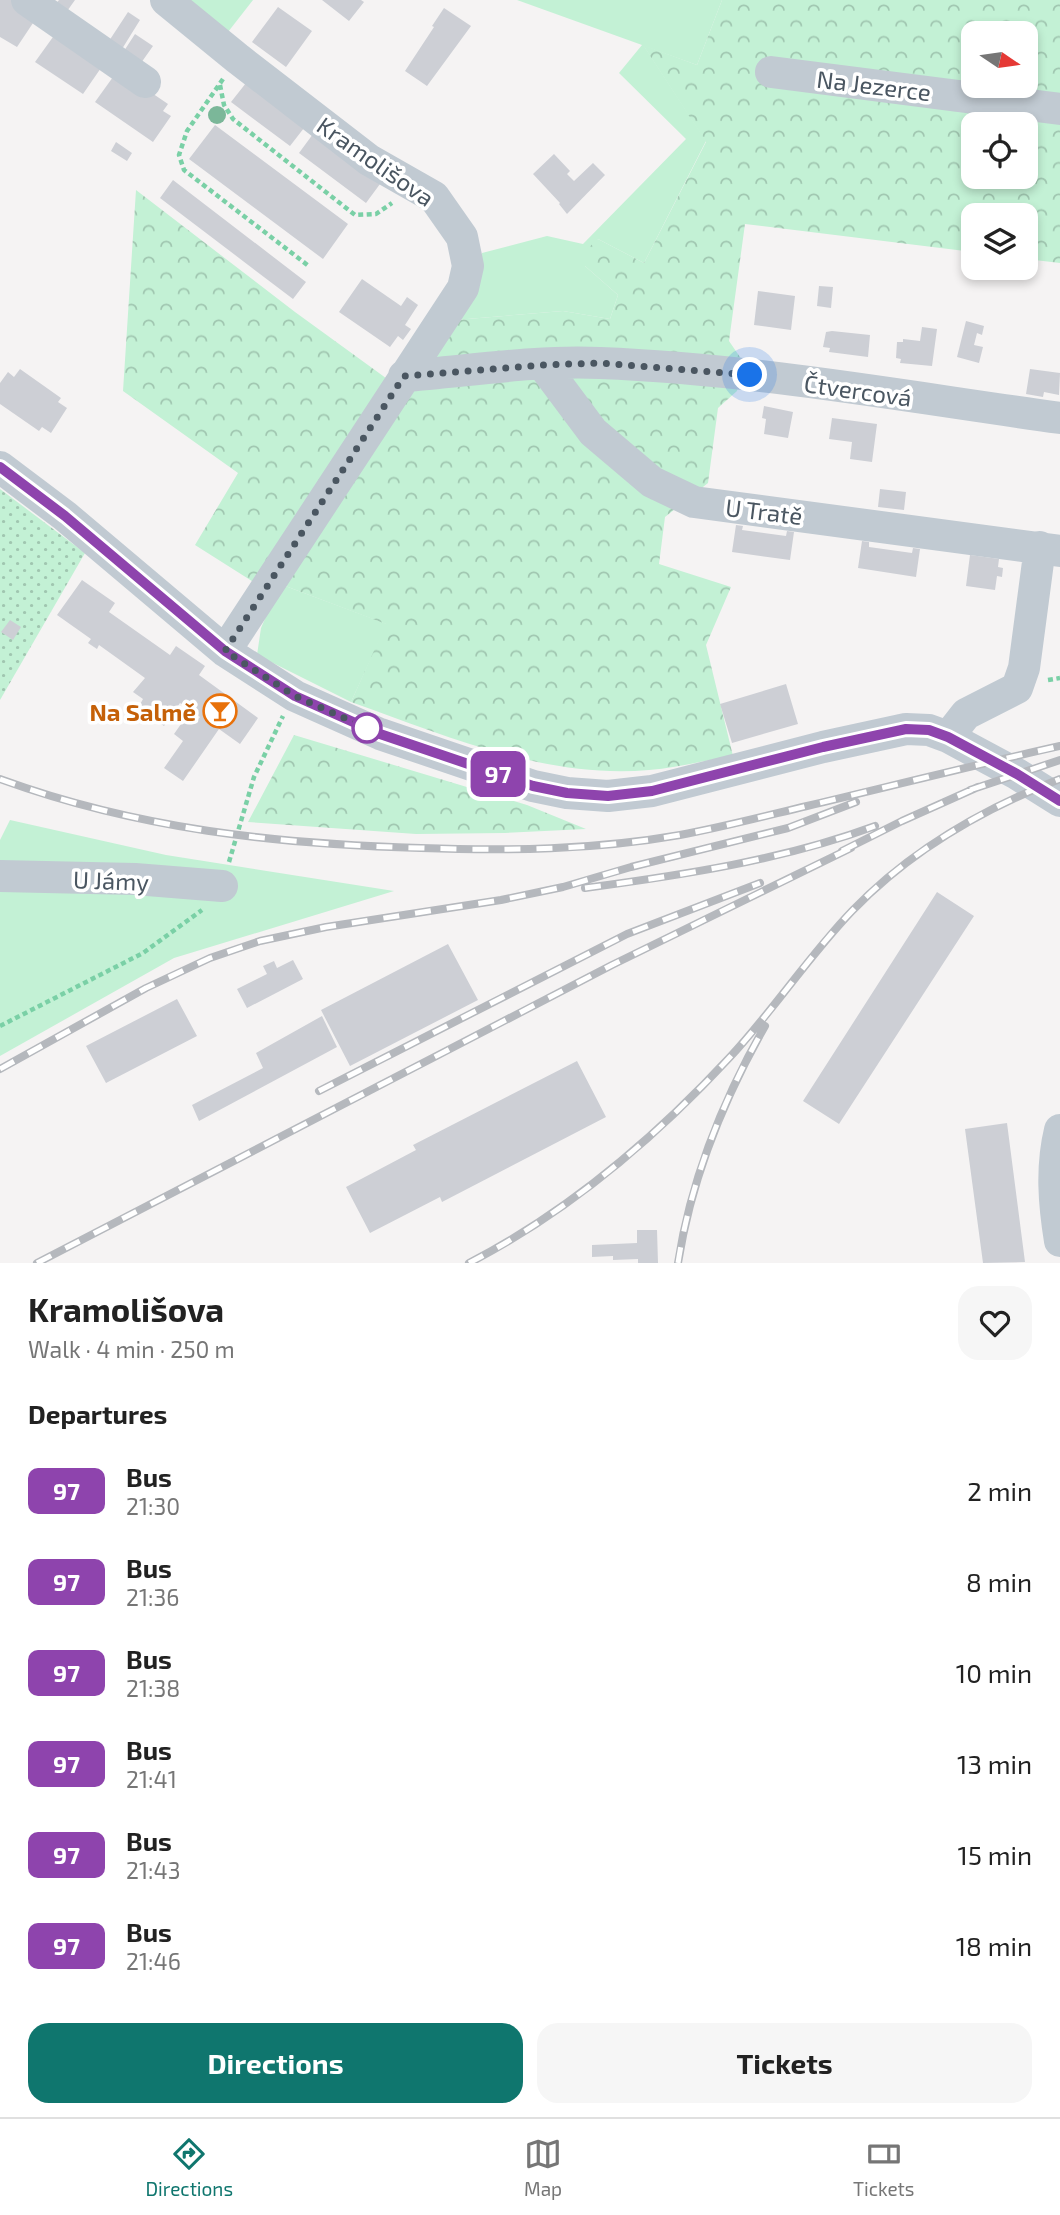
<!DOCTYPE html>
<html lang="en">
<head>
<meta charset="utf-8">
<style>
  :root { --surface:#fff; --page:#f6f6f6; --text:#222; --muted:#767676; --line:#e0e0e0; --accent:#0f766e }
  body { margin:0; font-family:"Exo 2",sans-serif; background:var(--page); color:var(--text); height:100vh; display:flex; flex-direction:column; font-size:26px; white-space:nowrap }
  * { box-sizing:border-box; margin:0 }
  p { font-size:23px; color:var(--muted) }
  .icon { flex:none; width:38px; height:38px; fill:none; stroke:currentColor; stroke-width:2; stroke-linecap:round; stroke-linejoin:round }
  .map { position:relative; height:1263px; overflow:hidden }
  .sheet { display:flex; flex-direction:column; background:var(--surface); flex:1 }
  .sheet>* { flex:none }
  .badge { padding:0 14px; border-radius:10px; font-size:24px; line-height:46px }
  .needle { width:46px; rotate:103deg }
  .controls { position:absolute; left:961px; top:21px; display:grid; gap:14px }
  .controls a { display:grid; place-items:center; width:77px; height:77px; border-radius:14px; background:var(--surface); box-shadow:0 4px 10px #0003; font-size:35px }
  .you { position:absolute; width:35px; height:35px; margin:-18px; border:5px solid #fff; border-radius:50%; background:#1a73e8; box-shadow:0 0 0 10px #1a73e833 }
  .map>.badge { position:absolute; translate:-50% -50%; box-shadow:0 0 0 4px #fff }
  h2 { padding:0 28px; font-size:26px; line-height:63px }
  .round { display:grid; place-items:center; flex:none; width:74px; height:74px; border-radius:21px; background:var(--page) }
  .headline { display:flex; align-items:center; justify-content:space-between; height:119px; padding:0 28px }
  h1 { font-size:33px; font-weight:700; line-height:52px }
  .primary-button { display:flex; gap:14px; margin-top:auto; padding:14px 28px }
  .primary-button a { flex:1; height:80px; border-radius:21px; background:var(--accent); color:#fff; font-size:28px; font-weight:700; line-height:80px; text-align:center }
  .primary-button a+a { background:var(--page); color:var(--text) }
  ul { padding:0; list-style:none }
  li { display:flex; align-items:center; gap:21px; height:91px; padding:0 28px }
  li div { flex:1 }
  li b { display:block; font-size:26px }
  li em { font-style:normal }
  li .badge { min-width:77px; font-weight:700; text-align:center }
  .dock { display:flex; justify-content:space-around; align-items:center; height:98px; border-top:2px solid var(--line); background:var(--surface); font-size:19px; color:var(--muted) }
  .dock a { display:grid; justify-items:center; gap:4px }
  .dock .selected { color:var(--accent) }
  .map>svg:first-child { display:block }
  .grass { fill:#c3f1d5 }
  .forest { fill:url(#forest-crowns); fill-rule:evenodd }
  .park { fill:url(#park-dots) }
  .building { fill:#cdcfd5 }
  .lines { fill:none; stroke-linecap:round; stroke-linejoin:round }
  .path { stroke:#7ad0a6; stroke-width:4.5; stroke-dasharray:5 3.5; stroke-linecap:butt }
  .minor { stroke:#c1cad2; stroke-width:32 }
  .rail-casing { stroke:#b5b8bd; stroke-width:8 }
  .rail { stroke:#fff; stroke-width:5; stroke-dasharray:16; stroke-linecap:butt }
  .tree { fill:#7bb799 }
  .line-casing { stroke:#fff; stroke-width:16 }
  .line { stroke:#8e44ad; stroke-width:10 }
  .walk { stroke:#4a5661; stroke-width:7; stroke-dasharray:0 12.6 }
  .stop-dot { fill:#fff; stroke:#8e44ad; stroke-width:3.5 }
  .labels { text-anchor:middle; dominant-baseline:central; stroke-width:7; stroke-linejoin:round; paint-order:stroke }
  .street-label { font-size:24px; fill:#4a5661; stroke:#fff }
  .food-label { font-size:24px; font-weight:bold; fill:#c56008; stroke:#fff; text-anchor:end }
</style>
</head>
<body>
<div class="map">
<svg width="1060" height="1263" viewBox="0 0 1060 1263">
  <defs>
    <pattern id="forest-crowns" width="20" height="18" patternUnits="userSpaceOnUse" patternTransform="scale(1.75)"><rect width="20" height="18" fill="#c3f1d5"/><path d="M2 6a3 3 0 1 1 6 0M12 15a3 3 0 1 1 6 0" fill="none" stroke="#a0c6b0"/></pattern>
    <pattern id="park-dots" width="8" height="8" patternUnits="userSpaceOnUse" patternTransform="scale(1.75)"><rect width="8" height="8" fill="#c3f1d5"/><path d="M2 2h.1M6 6h.1" fill="none" stroke="#a0c6b0" stroke-width="1.8" stroke-linecap="round"/></pattern>
  </defs>
  <rect width="100%" height="100%" fill="#f5f3f3"/>
  <!-- grass -->
  <path class="grass" d="M187,0H253L228,32Z
    M517,0H722L697,65L644,46L706,141L644,263L598,239L585,266L618,295L610,319L563,311L455,320L478,286L482,253L547,236L583,244L686,139L619,73L642,45Z
    M280,584L387,624L351,702L257,655L261,628Z
    M10,820L166,855L394,891L174,958L0,1056V840Z"/>
  <!-- forest -->
  <path class="forest" d="M722,0H1060V263L1026,259V215H973V252L745,224L729,341L742,360L737,391L718,408L708,483L665,517L659,564L731,587L706,645L733,756C706,760 677,768 649,770C545,779 447,736 351,702L386,624L280,584L455,320L563,311L610,319L618,295L585,266V251L598,239L644,263L706,142L643,45L697,65ZM973,33H1026V86H973ZM973,124H1026V177H973Z
    M136,190L295,312L390,381L255,583L195,545L238,473L123,391Z
    M294,735L527,805L586,829L505,833L416,834L248,822Z"/>
  <!-- park -->
  <path class="park" d="M0,489L85,553L0,700Z"/>
  <!-- building -->
  <path class="building" d="M0,0H15L37,17L17,47L0,37Z
    M59,0H75L65,14L54,6Z
    M322,0H361L364,2L349,21Z
    M278,7L312,31L286,67L252,42Z
    M444,8L471,26L427,86L405,71L434,27L432,26Z
    M128,12L140,20L122,49L109,41Z
    M58,30L103,65L83,94L35,62Z
    M135,34L153,46L141,63L124,51Z
    M118,70L168,104L163,111L171,116L153,142L95,102Z
    M246,83L304,128L290,146L231,102Z
    M215,125L348,224L323,259L189,159Z
    M313,134L380,184L366,203L299,153Z
    M116,142L132,153L127,161L111,151Z
    M554,154L570,171L567,174L574,181L593,163L605,175L567,214L559,204L560,203L533,174Z
    M173,180L306,282L293,299L160,198Z
    M362,279L401,306L407,297L418,305L405,325L411,329L403,340L398,336L390,347L339,312Z
    M819,286L833,287L831,308L817,306Z
    M758,291L795,296L791,330L754,325Z
    M966,321L984,326L982,335L977,333L974,345L983,347L979,363L957,357Z
    M922,327L937,329L932,366L900,363L901,359L896,358L897,342H903V339L920,341Z
    M832,331L870,335L868,357L829,352L830,348L823,347L826,332Z
    M20,369L61,398L58,402L67,408L51,433L42,427L39,431L0,404V383L8,372L14,377Z
    M1030,369L1060,373L1059,395L1044,392L1043,397L1026,394Z
    M764,406L793,412L788,438L764,434L766,419L762,418Z
    M832,418L877,424L872,462L850,459L852,442L829,439Z
    M880,489L906,492L904,510L878,507Z
    M736,525L743,526L742,530L786,536L787,531L794,532L790,560L732,552Z
    M862,541L869,542V547L912,553L913,548L920,549L916,577L858,568Z
    M970,555L999,559L998,567L1003,568L1002,577L997,576L995,590L966,586Z
    M82,580L115,603L109,612L170,655L176,646L205,666L199,675L258,718L240,744L219,729L183,781L164,768L183,741L174,734L186,717L195,723L200,717L180,703L164,726L138,708L143,699L133,692L145,678L99,645L97,649L88,643L91,639L57,615Z
    M10,620L21,627L13,640L1,632Z
    M786,684L798,724L732,743L720,704Z
    M937,892L974,916L839,1124L803,1101Z
    M448,944L478,1000L350,1066L321,1010Z
    M293,960L303,979L247,1008L237,989L267,974L263,966L274,961L277,968Z
    M177,999L197,1036L106,1083L86,1046Z
    M322,1016L337,1047L199,1121L192,1105L263,1068L256,1053Z
    M577,1061L606,1117L442,1202L440,1197L370,1233L346,1187L416,1150L413,1145Z
    M1007,1123L1025,1262L983,1263L965,1129Z
    M637,1230H657L658,1263H638V1259L613,1260V1256L592,1257V1245L637,1243Z"/>
  <g class="lines">
    <!-- path -->
    <path class="path" d="M223,79L187,131L179,155L184,170L310,267
      M220,85L224,105L233,119L355,215L376,214L392,203
      M1048,680L1060,678
      M229,862L254,777L283,716
      M0,1026L143,953L202,910"/>
    <!-- minor -->
    <path class="minor" d="M27,0L145,82
      M166,0L237,58L369,160L434,197L462,237L468,266L463,288L225,651
      M771,72L1060,109
      M543,365L593,432L652,482L694,502L1060,551
      M404,376C469,371 535,360 600,363C754,369 908,397 1060,418
      M0,467L65,516L225,651L295,696L380,734L533,786L567,793L608,796L652,791L823,747L906,729L929,730L948,737L1017,774L1060,801
      M948,737L966,714L1017,688L1024,668L1040,547
      M0,876L135,879L222,886
      M1060,1130C1051,1167 1054,1204 1060,1241"/>
    <defs>
      <path id="rail" d="M0,779C138,829 275,844 421,848C507,851 594,850 680,835C723,827 765,816 807,806C891,786 975,765 1060,746
        M970,790L1060,760
        M842,851L902,821L978,787
        M585,888C683,875 783,860 875,826
        M0,1069L146,988L210,958L260,941L326,927L501,900L563,887L631,867L788,828L856,802
        M319,1091L627,934L760,883
        M37,1263L612,965L851,848
        M469,1263C568,1212 654,1139 730,1057C773,1011 808,957 852,911C910,851 982,809 1060,779
        M678,1263C691,1179 723,1100 765,1026"/>
    </defs>
    <!-- rail casing -->
    <use href="#rail" class="rail-casing"/>
    <!-- rail -->
    <use href="#rail" class="rail"/>
  </g>
  <!-- trees -->
  <circle class="tree" cx="217" cy="115" r="9"/>
  <g class="lines">
    <defs>
      <path id="line" d="M0,467L65,516L225,651L295,696L380,734L533,786L567,793L608,796L652,791L823,747L906,729L929,730L948,737L1017,774L1060,801"/>
    </defs>
    <!-- line casing -->
    <use href="#line" class="line-casing"/>
    <!-- line -->
    <use href="#line" class="line"/>
    <!-- walk -->
    <path class="walk" d="M367,728L295,696L225,651L404,376L543,365L599,363L750,375"/>
  </g>
  <!-- icons -->
  <defs>
    <symbol id="bar-ring" viewBox="-11 -11 22 22"><circle r="9.5" fill="#fff" stroke="#e8710a" stroke-width="1.5"/><path d="M-6-5H6L.8 .8V4.5H3.5V6h-7V4.5H-.8V.8Z" fill="#e8710a"/></symbol>
  </defs>
  <g fill-rule="evenodd">
    <use href="#bar-ring" x="201" y="692" width="38" height="38"/>
  </g>
  <!-- markers -->
  <circle class="stop-dot" cx="367" cy="728" r="14"/>
  <g class="labels">
    <!-- street labels -->
    <g class="street-label">
      <text transform="translate(874 85) rotate(7)">Na Jezerce</text>
      <text transform="translate(376 161) rotate(35)">Kramolišova</text>
      <text transform="translate(858 390) rotate(8)">Čtvercová</text>
      <text transform="translate(764 511) rotate(7)">U Tratě</text>
      <text transform="translate(111 880) rotate(2)">U Jámy</text>
    </g>
    <!-- food labels -->
    <g class="food-label">
      <text x="196" y="711">Na Salmě</text>
    </g>
  </g>
</svg>
<div class="controls">
<a><svg class="needle" viewBox="-14 -14 28 28"><path d="M0-13l5 13h-10z" fill="#e53935"/><path d="M0 13l5-13h-10z" fill="#767676"/></svg></a>
<a><svg class="icon" aria-label="locate" viewBox="0 0 24 24"><circle cx="12" cy="12" r="6"/><path d="M12 2v4M12 18v4M2 12h4M18 12h4"/></svg></a>
<a><svg class="icon" aria-label="layers" viewBox="0 0 24 24"><path d="M12 4l9 5-9 5-9-5zM3 14l9 5 9-5"/></svg></a>
</div>
<div class="you" style="left:750px;top:375px"></div>
<b class="badge" style="left:498px;top:774px;background:#8e44ad;color:#fff">97</b>
</div>
<section class="sheet">
<div class="headline"><div><h1>Kramolišova</h1><p>Walk · 4 min · 250 m</p></div><a class="round"><svg class="icon" aria-label="heart" viewBox="0 0 24 24"><path d="M12 20l-8-8c-3-5 5-10 8-4 3-6 11-1 8 4z"/></svg></a></div>
<h2>Departures</h2>
<ul>
<li><span class="badge" style="background:#8e44ad;color:#fff">97</span><div><b>Bus</b><p>21:30</p></div><em>2 min</em></li>
<li><span class="badge" style="background:#8e44ad;color:#fff">97</span><div><b>Bus</b><p>21:36</p></div><em>8 min</em></li>
<li><span class="badge" style="background:#8e44ad;color:#fff">97</span><div><b>Bus</b><p>21:38</p></div><em>10 min</em></li>
<li><span class="badge" style="background:#8e44ad;color:#fff">97</span><div><b>Bus</b><p>21:41</p></div><em>13 min</em></li>
<li><span class="badge" style="background:#8e44ad;color:#fff">97</span><div><b>Bus</b><p>21:43</p></div><em>15 min</em></li>
<li><span class="badge" style="background:#8e44ad;color:#fff">97</span><div><b>Bus</b><p>21:46</p></div><em>18 min</em></li>
</ul>
<div class="primary-button"><a>Directions</a><a>Tickets</a></div>
</section>
<nav class="dock">
<a class="selected"><svg class="icon" aria-label="directions" viewBox="0 0 24 24"><path d="M12 3l9 9-9 9-9-9zM9 14v-3h6M13 9l2 2-2 2"/></svg>Directions</a>
<a><svg class="icon" aria-label="map" viewBox="0 0 24 24"><path d="M3 6l6-2 6 2 6-2v14l-6 2-6-2-6 2zM9 4v14M15 6v14"/></svg>Map</a>
<a><svg class="icon" aria-label="tickets" viewBox="0 0 24 24"><path d="M3 7h18v10H3zM15 7v10"/></svg>Tickets</a>
</nav>
</body>
</html>
